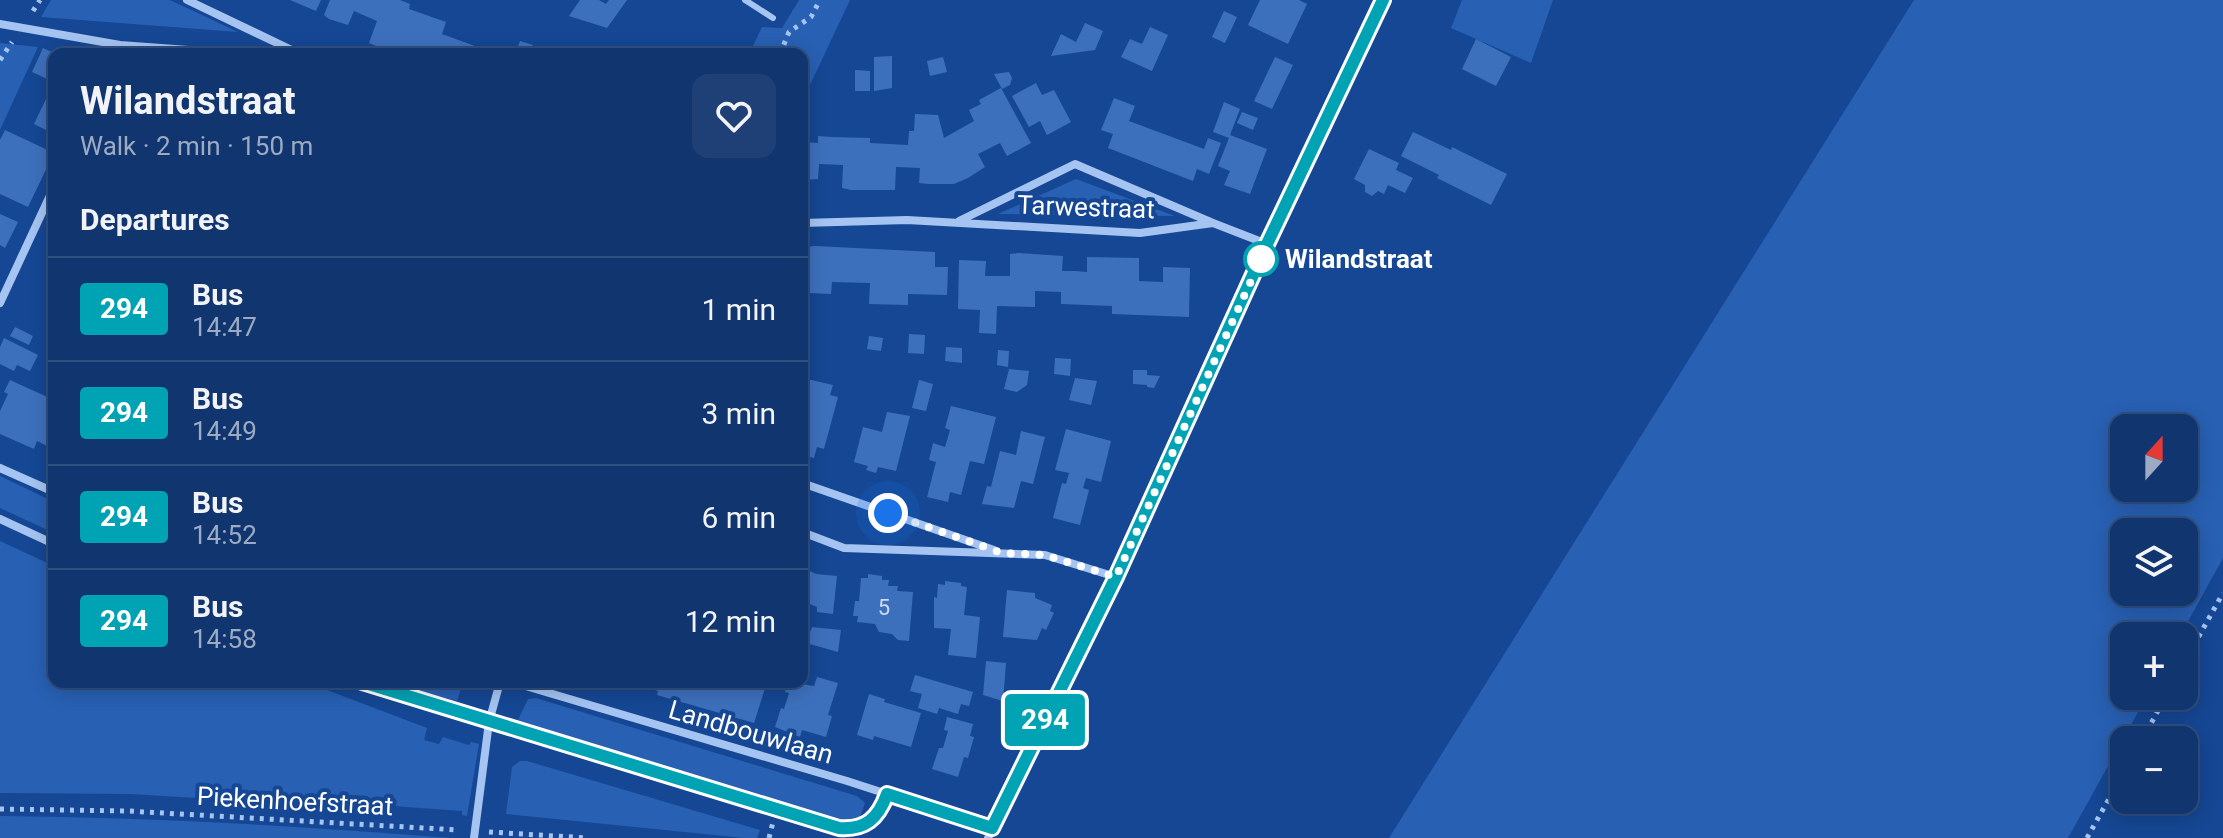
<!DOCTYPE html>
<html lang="en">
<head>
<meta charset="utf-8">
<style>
  :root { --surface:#10356f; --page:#1e4077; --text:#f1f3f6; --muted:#9cabc3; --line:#305082 }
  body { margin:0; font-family:Roboto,sans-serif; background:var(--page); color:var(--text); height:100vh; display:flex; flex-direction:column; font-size:30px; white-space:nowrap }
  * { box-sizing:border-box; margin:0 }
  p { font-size:26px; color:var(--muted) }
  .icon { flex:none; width:44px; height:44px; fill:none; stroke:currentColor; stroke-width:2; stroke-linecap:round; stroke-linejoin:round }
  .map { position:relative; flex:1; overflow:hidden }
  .panel { position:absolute; left:48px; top:48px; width:760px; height:640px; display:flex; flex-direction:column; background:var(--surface); border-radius:16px; box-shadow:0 4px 20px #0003,0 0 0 2px var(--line) }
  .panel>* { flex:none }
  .badge { padding:0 16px; border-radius:6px; font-size:28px; line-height:52px }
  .needle { width:52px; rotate:21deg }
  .buttons { position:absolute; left:2110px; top:414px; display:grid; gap:16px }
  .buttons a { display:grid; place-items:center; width:88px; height:88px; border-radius:16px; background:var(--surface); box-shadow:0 4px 20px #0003,0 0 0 2px var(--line); font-size:40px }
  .you { position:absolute; width:40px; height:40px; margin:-20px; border:6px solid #fff; border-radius:50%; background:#1a73e8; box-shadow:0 0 0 12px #1a73e833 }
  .map>.badge { position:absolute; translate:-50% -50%; box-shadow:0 0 0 4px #fff }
  h2 { padding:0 32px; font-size:30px; line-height:72px }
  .round { display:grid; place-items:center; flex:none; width:84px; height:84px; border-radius:16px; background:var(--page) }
  .summary { display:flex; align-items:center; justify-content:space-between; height:136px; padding:0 32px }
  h1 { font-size:38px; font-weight:700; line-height:60px }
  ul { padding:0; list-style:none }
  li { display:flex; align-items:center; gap:24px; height:104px; padding:0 32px; border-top:2px solid var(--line) }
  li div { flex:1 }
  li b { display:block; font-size:30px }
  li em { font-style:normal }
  li .badge { min-width:88px; font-weight:700; text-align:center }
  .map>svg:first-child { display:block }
  .green { fill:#2860b3; fill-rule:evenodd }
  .building { fill:#3d70bc }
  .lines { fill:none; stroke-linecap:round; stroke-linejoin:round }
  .path { stroke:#a5c4f1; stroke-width:5; stroke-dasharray:4 6; stroke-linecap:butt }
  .service { stroke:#a5c4f1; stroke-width:6 }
  .minor { stroke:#a5c4f1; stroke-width:8 }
  .line-casing { stroke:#fff; stroke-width:18 }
  .line { stroke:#00a3b4; stroke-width:12 }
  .walk { stroke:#fff; stroke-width:8; stroke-dasharray:0 14.4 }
  .stop-dot { fill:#fff; stroke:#00a3b4; stroke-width:4 }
  .labels { text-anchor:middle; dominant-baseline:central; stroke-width:8; stroke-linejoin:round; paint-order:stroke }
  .number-label { font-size:22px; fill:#cedbee }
  .street-label { font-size:26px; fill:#fff; stroke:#154794 }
  .stop-label { font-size:26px; font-weight:bold; fill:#fff; stroke:#154794; text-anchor:start }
</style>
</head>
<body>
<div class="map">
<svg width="2223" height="838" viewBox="0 0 2223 838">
  <rect width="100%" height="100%" fill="#154794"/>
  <!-- green -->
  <path class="green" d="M51,0H170L238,32L41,17Z
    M799,0H850L802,102V54H749L762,27L782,28Z
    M1462,0H1553L1531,63L1451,28Z
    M1914,0H2223V558L2180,636H2124V696H2147L2068,838H1389ZM2124,428H2184V488H2124ZM2124,532H2184V592H2124Z
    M0,43L38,47L0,130Z
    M1076,179L1175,216L998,214Z
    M0,476L54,502V533L0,508Z
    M0,541L54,566V682H306L427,728L424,740L439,744L443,737L469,745L471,742L479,744L467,816L462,815V811L378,805L377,809L367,808V796L351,795L350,807L130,794L0,793Z
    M385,682H463L457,701Z
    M536,698L857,796L865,803L860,817L838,821L518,720L528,699Z
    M520,761H527L760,830L757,838H744L506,814L512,767Z
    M0,816C151,817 301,826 451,838H0Z"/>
  <!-- building -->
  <path class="building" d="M290,0H321L316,11Z
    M330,0H400L410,4L409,9L446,22L442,34L497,54H401L388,51L369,43L377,21L354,11L348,25L329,19L324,15Z
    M580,0H599L606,4L609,0H627L607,28L569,16Z
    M1260,0H1299L1307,4L1288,44L1248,25Z
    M1224,11L1237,17L1225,43L1212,37Z
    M1085,23L1103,31L1095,50L1051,56L1061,34L1076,42Z
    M1150,27L1168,35L1152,71L1121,57L1130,39L1142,44Z
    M1476,39L1511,57L1496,86L1462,69Z
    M520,41L533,45L530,54H515Z
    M43,48L54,53V82L32,72Z
    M892,56V88L874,91V57Z
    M943,57L947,72L930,76L927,61Z
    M1275,57L1293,65L1272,109L1254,101Z
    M855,70L870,71V91H855Z
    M1009,72L1012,78L1010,85L1002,89L994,74Z
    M1036,83L1042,95L1054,90L1071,122L1047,135L1040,121L1029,127L1012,96Z
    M1001,88L1031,143L1007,156L1000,143L978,154L985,167L968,178L954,184H928L919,183L920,168L896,167L895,190H851L842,188L843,165L819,164L818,179L802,180V142L818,143V136L832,137L870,138V143L908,145L909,131H914L915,114L938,115L944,138L974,121L969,110L981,104L979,100Z
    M1114,98L1135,106L1129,121L1204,149L1208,138L1221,143L1209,174L1197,169L1193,181L1108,148L1113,134L1101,130Z
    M46,99L54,102V134L34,124Z
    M1224,102L1240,109L1230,135L1267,149L1250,194L1224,185L1230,171L1218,166L1229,138L1213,132Z
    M1242,112L1258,118L1253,130L1237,123Z
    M5,130L54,153L28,207L0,194V140Z
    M1413,132L1451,150L1452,147L1507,174L1491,205L1437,178L1439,175L1401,156Z
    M1369,149L1399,163L1396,170L1413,178L1405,193L1388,185L1384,194L1378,191L1372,196L1365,192V185L1354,179Z
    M0,214L18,222L5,248L0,245Z
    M815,246L935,252V267H948L947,295L908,294V305L869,304L870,283L832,282L831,294L809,293L808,298H802V270H806V247Z
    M1019,253L1063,256L1062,271H1075L1087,272V257L1139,258V281L1163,282V267L1190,268L1189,317L1112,314V306L1061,304V292L1035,291V307L997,306L996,334L979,333L980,310L958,309L959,260L986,261L985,276H1010V254Z
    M15,327L33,336L29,345L10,336Z
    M909,334L925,335L924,354L908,353Z
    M869,336L883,338L881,351L867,349Z
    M4,338L38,355L30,371L17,365L14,371L0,364V347Z
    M946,347L962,348V363L945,361Z
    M998,350L1009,351L1008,367L997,365Z
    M1055,358L1071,359L1070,376L1054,374Z
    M1009,369L1029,371L1027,385L1017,392L1004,389Z
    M1133,370H1147V375L1160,376L1154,388L1147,387V385L1133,384Z
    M1075,378L1097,381L1091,405L1069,400Z
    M807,379L833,385L830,395L838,397L824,449L817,447L814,458L802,455V414L808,391L804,390Z
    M10,380L54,400V435L49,447L37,441L34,449L0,434V411L8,394L4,392Z
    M919,380L933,384L926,411L912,408Z
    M951,406L996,417L984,464L970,461L961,495L950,492L948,502L927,497L936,462L929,460L933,443L945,447L950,430L945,428Z
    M887,412L910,416L896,471L878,467L876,473L866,470L868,466L854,462L863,427L882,432Z
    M1066,429L1111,441L1101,482L1086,478L1083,488L1089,490L1080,525L1053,518L1062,483L1066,484L1069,473L1055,470Z
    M1021,431L1045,437L1033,484L1021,481L1014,508L982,504L987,486L991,487L1000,451L1016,455Z
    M802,558L808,560L805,569L816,574L837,576L833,614L817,612V607L802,601Z
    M868,574L882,576V580H889L888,586H898L897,591L913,592L909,641L898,640L892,634L879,632L875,624L857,622L858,616H853L855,601H859L861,578H868Z
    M945,581L961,583V586L967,587L964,615L980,617L976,658L948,655L951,629L934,628V597L937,598L938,584L945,585Z
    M1007,590L1035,593V598L1052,605L1050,611L1054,613L1046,630L1042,628L1037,640L1003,637Z
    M812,627L841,630L838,652L806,643Z
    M986,661L1006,663L1003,701L983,695Z
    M915,675L973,692L969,706L961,704L958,714L939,708L937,714L918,708L922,694L910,691Z
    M817,677L838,683L828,715L832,716L826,737L802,730L800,737L775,727L781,708L784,709L789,693L785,692L788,682L814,686Z
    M629,682H767L754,723L657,695L658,691Z
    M869,694L885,699L884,702L921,713L911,747L874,736L873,740L857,735Z
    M947,717L973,724L970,736L974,737L968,758L964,757L958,777L932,769L939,748H943L948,731L944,730Z"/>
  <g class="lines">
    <!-- path -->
    <path class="path" d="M33,11L40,0
      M780,54L789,32L811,17L820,0
      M0,60L12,42
      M2184,663L2223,593
      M2142,740L2166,696
      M0,809L128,811L459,830
      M489,832L588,838
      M769,838L773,822
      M2087,838L2124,772"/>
    <!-- service -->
    <path class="service" d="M745,0L773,18"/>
    <!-- minor -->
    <path class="minor" d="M187,0L300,54
      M0,24L120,45L243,54
      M959,221L1075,164L1213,223
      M802,223L907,220L1140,233L1213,223L1267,244
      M0,303L54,187
      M0,468L54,492
      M802,483L994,550
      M0,519L54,544
      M802,532L844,548L1045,555L1116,577
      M362,682L839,828C865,830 878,819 887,794
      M512,682L847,781L992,828
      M474,838L489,722L500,682
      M988,838L1116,577L1267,244L1384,0"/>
  </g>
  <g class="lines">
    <defs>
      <path id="line" d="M362,682L839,828C865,830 878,819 887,794L992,828L1116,577L1267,244L1383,0"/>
    </defs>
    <!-- line casing -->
    <use href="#line" class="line-casing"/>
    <!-- line -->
    <use href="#line" class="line"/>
    <!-- walk -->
    <path class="walk" d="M888,513L1002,553L1045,555L1116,577L1261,259"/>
  </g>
  <!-- markers -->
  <circle class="stop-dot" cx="1261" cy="259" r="16"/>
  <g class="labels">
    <!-- number labels -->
    <g class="number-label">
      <text x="884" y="607">5</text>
    </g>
    <!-- street labels -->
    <g class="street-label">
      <text transform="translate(1086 207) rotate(2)">Tarwestraat</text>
      <text transform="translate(751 732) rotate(16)">Landbouwlaan</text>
      <text transform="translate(295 801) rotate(3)">Piekenhoefstraat</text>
    </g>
    <!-- stop labels -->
    <g class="stop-label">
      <text x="1285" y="259">Wilandstraat</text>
    </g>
  </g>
</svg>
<div class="buttons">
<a><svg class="needle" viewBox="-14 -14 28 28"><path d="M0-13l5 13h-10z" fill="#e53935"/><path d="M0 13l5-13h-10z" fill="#9cabc3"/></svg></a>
<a><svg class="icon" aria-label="layers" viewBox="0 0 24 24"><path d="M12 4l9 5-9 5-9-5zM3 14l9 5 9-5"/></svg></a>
<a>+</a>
<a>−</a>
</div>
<div class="you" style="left:888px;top:513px"></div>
<b class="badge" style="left:1045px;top:720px;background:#00a3b4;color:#fff">294</b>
<section class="panel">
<div class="summary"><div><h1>Wilandstraat</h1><p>Walk · 2 min · 150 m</p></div><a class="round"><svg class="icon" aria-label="heart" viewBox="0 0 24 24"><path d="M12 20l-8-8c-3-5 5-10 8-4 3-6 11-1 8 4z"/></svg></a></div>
<h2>Departures</h2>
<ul>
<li><span class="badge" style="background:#00a3b4;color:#fff">294</span><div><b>Bus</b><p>14:47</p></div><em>1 min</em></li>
<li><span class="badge" style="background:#00a3b4;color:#fff">294</span><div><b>Bus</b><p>14:49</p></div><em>3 min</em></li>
<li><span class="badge" style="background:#00a3b4;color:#fff">294</span><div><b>Bus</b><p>14:52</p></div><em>6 min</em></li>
<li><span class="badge" style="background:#00a3b4;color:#fff">294</span><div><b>Bus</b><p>14:58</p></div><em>12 min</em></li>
</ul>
</section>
</div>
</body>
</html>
